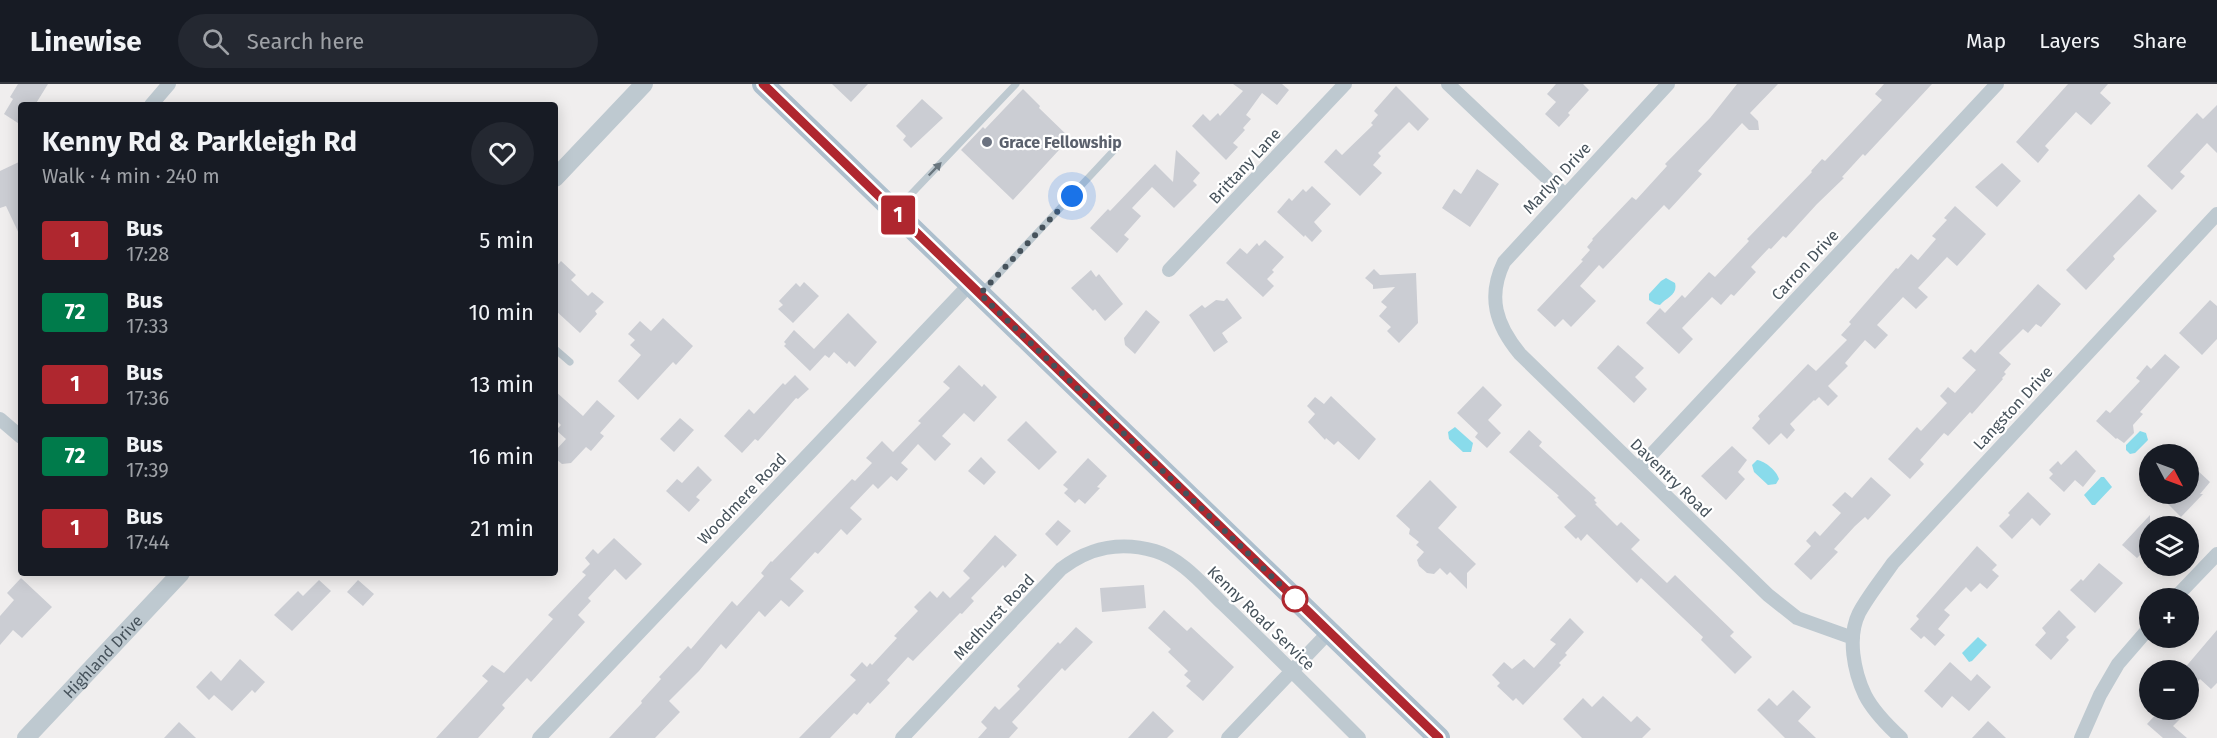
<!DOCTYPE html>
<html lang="en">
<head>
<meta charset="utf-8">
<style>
  :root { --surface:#171b24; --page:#242831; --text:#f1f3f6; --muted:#9ea1a6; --line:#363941 }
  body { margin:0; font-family:"Fira Sans",sans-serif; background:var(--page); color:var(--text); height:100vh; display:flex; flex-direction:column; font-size:22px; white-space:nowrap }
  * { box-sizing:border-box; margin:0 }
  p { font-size:20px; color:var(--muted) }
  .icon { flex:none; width:33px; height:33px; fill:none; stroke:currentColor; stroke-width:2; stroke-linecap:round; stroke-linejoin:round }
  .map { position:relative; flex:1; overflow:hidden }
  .sheet { position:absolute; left:18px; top:18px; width:540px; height:474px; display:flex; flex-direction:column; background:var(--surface); border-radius:6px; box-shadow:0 3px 15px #0003 }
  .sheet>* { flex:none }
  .badge { padding:0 12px; border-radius:4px; font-size:21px; line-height:39px }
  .needle { width:39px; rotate:131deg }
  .buttons { position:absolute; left:2139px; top:360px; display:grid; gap:12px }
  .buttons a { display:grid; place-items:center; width:60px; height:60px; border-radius:50%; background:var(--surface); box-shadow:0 3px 15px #0003; font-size:30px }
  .you { position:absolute; width:30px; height:30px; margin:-15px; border:4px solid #fff; border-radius:50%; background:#1a73e8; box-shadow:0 0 0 9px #1a73e833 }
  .map>.badge { position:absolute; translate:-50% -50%; box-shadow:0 0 0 3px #fff }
  .round { display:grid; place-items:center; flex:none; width:63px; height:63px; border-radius:32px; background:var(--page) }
  .overview { display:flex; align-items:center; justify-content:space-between; height:102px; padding:0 24px }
  h1 { font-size:28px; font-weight:700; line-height:45px }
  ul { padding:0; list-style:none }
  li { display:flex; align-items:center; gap:18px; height:72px; padding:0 24px }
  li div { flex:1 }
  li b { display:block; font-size:22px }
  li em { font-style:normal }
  li .badge { min-width:66px; font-weight:700; text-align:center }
  header { display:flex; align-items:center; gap:36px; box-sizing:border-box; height:84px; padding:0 30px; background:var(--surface); border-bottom:2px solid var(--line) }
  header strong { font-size:28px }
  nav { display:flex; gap:33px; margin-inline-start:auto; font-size:21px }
  .search { width:420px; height:54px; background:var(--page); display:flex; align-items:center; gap:15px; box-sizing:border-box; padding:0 21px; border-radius:33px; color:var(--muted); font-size:22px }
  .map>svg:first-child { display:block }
  .water { fill:#89dbeb }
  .building { fill:#cbcdd3 }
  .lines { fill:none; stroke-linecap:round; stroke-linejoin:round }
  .service { stroke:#bec9d0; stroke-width:7 }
  .minor { stroke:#bec9d0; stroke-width:14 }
  .tertiary { stroke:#bec9d0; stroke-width:18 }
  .primary { stroke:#adbfcd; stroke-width:22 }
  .oneway { fill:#6a767e }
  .line-casing { stroke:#fff; stroke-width:14 }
  .line { stroke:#af272f; stroke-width:9 }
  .walk { stroke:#46525b; stroke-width:6; stroke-dasharray:0 10.8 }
  .worship-dot { fill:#6b7280; stroke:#fff; stroke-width:2 }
  .stop-dot { fill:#fff; stroke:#af272f; stroke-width:3 }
  .labels { text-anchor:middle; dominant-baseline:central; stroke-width:4.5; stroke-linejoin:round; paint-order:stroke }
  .worship-label { font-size:16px; font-weight:bold; fill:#5b616d; stroke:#fff; text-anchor:start }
  .street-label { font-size:16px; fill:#46525b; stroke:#fff }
</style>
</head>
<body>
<header>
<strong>Linewise</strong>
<div class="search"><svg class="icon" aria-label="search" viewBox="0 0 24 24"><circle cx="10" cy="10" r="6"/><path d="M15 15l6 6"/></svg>Search here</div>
<nav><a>Map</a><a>Layers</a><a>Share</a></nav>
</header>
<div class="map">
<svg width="2217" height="654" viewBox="0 0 2217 654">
  <rect width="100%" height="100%" fill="#f0eeee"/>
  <!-- water -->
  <path class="water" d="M1666,194L1675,199C1678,211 1667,213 1660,221L1655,220L1649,216V210L1661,197Z
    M1455,343L1473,359L1471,368H1463L1449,355L1448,348Z
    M2140,347L2146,349L2148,356L2135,369L2130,370L2126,366V361Z
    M1757,376C1765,377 1777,387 1779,395L1776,400L1768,401L1754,388L1752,381Z
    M2101,393H2104L2112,403L2095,421H2092L2084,411Z
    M1978,553L1987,561L1972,577L1969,578L1962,569Z"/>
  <!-- building -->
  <path class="building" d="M18,0H48L35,21H21V41L4,30L13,15L10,13Z
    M832,0H868L851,18Z
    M1233,0H1282L1289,6L1277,21L1262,9L1246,31L1251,35L1243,44L1245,46L1233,59L1238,63L1226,76L1192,42L1203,30L1210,37L1218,29L1220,32L1243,7Z
    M1556,0H1583L1589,6L1568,29L1570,31L1559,43L1545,30L1556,18L1547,10Z
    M1737,0H1778L1750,29L1758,37L1759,46H1749L1742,39L1698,87L1702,90L1669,126L1664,121L1603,185L1599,181L1580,202L1596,217L1571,243L1563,235L1555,243L1537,226L1583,177L1581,176L1590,166L1587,163L1593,156L1592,155L1632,113L1636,116L1667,82L1665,80L1710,34Z
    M1884,0H1932L1865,72L1863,70L1842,93L1844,94L1817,120L1786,154L1783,152L1771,165L1769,164L1751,183L1756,188L1734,212L1731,210L1721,221L1712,213L1682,244L1693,255L1679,270L1646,239L1660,224L1665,229L1682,211L1685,214L1709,188L1715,193L1749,157L1747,155L1812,88L1811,87L1822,75L1825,77L1882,16L1875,10Z
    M2068,0H2108L2100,9L2111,19L2091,41L2076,28L2045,62L2049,66L2038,79L2016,58Z
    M1396,2L1429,35L1418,47L1409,38L1378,69L1381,72L1373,81L1382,89L1360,112L1324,78L1336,65L1342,71L1373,41L1371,39L1378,31L1374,27Z
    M1023,5L1040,22L1039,24L1070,54L1013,116L961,66L983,43L985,45Z
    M922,15L943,34L911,64L903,56L906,52L896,42Z
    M2217,21V69L2207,59L2180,88L2185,92L2172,106L2147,82L2197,29L2203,35Z
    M1176,66L1200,89L1193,97L1197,101L1174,124L1152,103L1132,124L1141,132L1124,151L1129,155L1117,169L1090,144L1108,125L1110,127L1155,80L1173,98Z
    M21,77V154L6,122L0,124V87Z
    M2002,79L2021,97L1997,123L1975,103Z
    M1477,85L1499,100L1470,143L1442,124L1454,105L1461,110Z
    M1312,102L1331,120L1314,138L1322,147L1312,158L1305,151L1304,153L1277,128L1289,114L1292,117L1303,105L1306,108Z
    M2139,110L2157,127L2113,172L2115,175L2086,206L2066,186Z
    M1955,122L1986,150L1957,182L1947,173L1918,204L1928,213L1916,225L1903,213L1877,241L1888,251L1875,265L1865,256L1845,279L1848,282L1828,302L1838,312L1828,322L1819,313L1815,317L1814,316L1790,340L1795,346L1787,355L1781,349L1769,361L1752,344L1760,335L1758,332L1808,280L1816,287L1847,256L1841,251L1851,240L1849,238L1896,184L1898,185L1911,170L1918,176L1936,155L1932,152L1947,136L1944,134Z
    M1265,156L1284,173L1272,186L1274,188L1267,195L1274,202L1263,213L1226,179L1240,164L1247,170L1257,159L1259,162Z
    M561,177L576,191L571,196L588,212L592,208L604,218L595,227L597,230L580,249L555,226V184Z
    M1374,185L1380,191L1416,189L1418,239L1399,259L1387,247L1391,243L1379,232L1387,223L1381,218L1395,203L1373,205V201L1365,194Z
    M1091,186L1096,193L1099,190L1123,220L1105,237L1095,225L1093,227L1071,204Z
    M804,198L819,212L793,239L778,225L783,221L779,217L796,199L800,203Z
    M2038,200L2061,220L2041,243L2036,240L2028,249L2023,245L1999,269L2011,280L2004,288L2006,290L2002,294L2003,295L1972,330L1970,328L1948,352L1944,349L1920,376L1924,380L1910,395L1888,375L1917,343L1921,347L1947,319L1940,312L1948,303L1955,309L1976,286L1962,274L1971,265L1975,269Z
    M1227,214L1242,234L1222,249L1228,258L1214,268L1189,231L1202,221L1205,224L1216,216L1224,217Z
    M2210,216L2217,222V255L2202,271L2179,249Z
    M1146,226L1160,238L1135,270L1125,261L1124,254Z
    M848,229L877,258L855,283L849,277L847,280L834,268L829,274L825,271L810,287L784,262L786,260L784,258L794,246L814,265Z
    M663,234L693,262L676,281L673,278L638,316L618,297L641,271L630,261L635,256L628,250L640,237L651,247Z
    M1618,261L1644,284L1635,293L1647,305L1634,319L1597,284Z
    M2165,270L2180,283L2140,328L2143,330L2133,341L2134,349L2124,359L2117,354L2116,355L2096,337L2106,326L2110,329L2140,297L2136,294L2147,281L2151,285Z
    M959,281L982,303L984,300L997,313L974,338L964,329L942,352L951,360L935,377L918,360L901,379L908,385L897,397L891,392L878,405L873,400L850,424L862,435L847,451L841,445L818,470L815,468L790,495L804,507L789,523L781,516L765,533L759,527L726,565L721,560L699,587L669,617L680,628L655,654H609L642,619L641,617L661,595L659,593L688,562L691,565L732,517L737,522L764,492L761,489L771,477L772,478L852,395L855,397L872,379L866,374L882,357L893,368L921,339L918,337L950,304L943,298Z
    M795,291L809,305L798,315L796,314L758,357L755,355L742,369L724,352L749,325L754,330L783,299L785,301Z
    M1483,302L1502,321L1488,336L1501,349L1487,364L1475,353L1478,349L1457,329Z
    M555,307L583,332L597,316L615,332L600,349L604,352L591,367L586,363L571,379L562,380L556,375L555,367L566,355L556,346L561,341L555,335Z
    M1331,312L1376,355L1359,376L1338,357L1334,361L1326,354L1325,356L1308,338L1315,330L1307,322L1315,313L1324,320Z
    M680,334L694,346L674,368L660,355Z
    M1026,337L1057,368L1039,386L1007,356Z
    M1529,346L1542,358L1539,362L1596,414L1594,416L1597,419L1595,420L1617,442L1621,438L1640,456L1631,465L1667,499L1675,491L1734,548L1730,552L1752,573L1735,590L1701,556L1703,553L1641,494L1637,499L1587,450L1581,457L1578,453L1576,455L1564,443L1576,432L1557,413L1559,412L1509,368Z
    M1732,362L1747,376L1738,388L1745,395L1726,416L1701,392Z
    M2076,366L2096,387L2083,403L2075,396L2064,408L2049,394L2053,390L2049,386L2058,377L2061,381Z
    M981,373L996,388L984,401L968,387Z
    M1088,374L1107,392L1097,403L1100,404L1085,420L1079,415L1075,419L1064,409L1068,405L1063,401Z
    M698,382L712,396L696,413L700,416L689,428L666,407L677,395L682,399Z
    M2197,386L2210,398L2200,410H2203L2181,433L2166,418L2174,410H2188V394Z
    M1871,393L1891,411L1868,436L1865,433L1855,442L1834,465L1838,468L1811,496L1794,480L1811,462L1806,457L1815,447L1820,452L1841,429L1832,421L1845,408L1852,414Z
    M1430,396L1457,423L1438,444L1476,480L1467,489V505L1450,488L1447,491L1440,484L1434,490L1427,489L1419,482L1417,476L1424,468L1416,461L1419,458L1409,450L1410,445L1396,432Z
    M2028,408L2051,430L2040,442L2032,434L2012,455L1999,442L2010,431L2008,429Z
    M2150,431V461L2137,474L2122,461Z
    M1058,436L1071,447L1057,462L1045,450Z
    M995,451L1017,471L1005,484L1003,481L971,514L974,517L962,530L960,529L913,577L908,573L887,596L890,599L870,620L868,618L857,631L854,629L830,654H799L856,596L850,591L862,578L867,583L870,579L872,581L897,554L894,552L918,527L914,523L930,507L937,514L943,507L950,514L970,494L963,487Z
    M614,454L642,480L626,496L615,485L588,514L591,517L578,531L585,538L531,598L527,594L502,621L505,624L478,654H436L488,597L482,592L492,581L504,589L553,535L548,531L586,491L582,488L590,480L585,474L593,465L598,470Z
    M1977,462L1997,481L1992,486L1999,492L1987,505L1980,499L1971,508L1966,503L1944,526L1950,531L1938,545L1945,551L1935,562L1924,552L1921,555L1910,545L1919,535L1916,532Z
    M2099,479L2123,499L2095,529L2070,506L2081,495L2083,497Z
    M21,494L52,523L22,554L13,546L0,561V532L14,516L7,509Z
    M319,496L331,507L292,547L274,531L298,507L303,512Z
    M358,496L374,510L363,522L347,508Z
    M1144,501L1146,524L1102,528L1100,504Z
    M1164,526L1187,547L1191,543L1234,583L1203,617L1186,602L1191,597L1184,591L1188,587L1168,568L1171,565L1148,544Z
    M2059,526L2076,543L2066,553L2069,556L2051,576L2035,561L2046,549L2042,544Z
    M1570,534L1584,548L1565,569L1567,571L1559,579L1561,581L1523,621L1516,614L1513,617L1497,602L1500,599L1492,591L1504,578L1512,585L1524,575L1534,584L1556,560L1550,556Z
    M1076,543L1093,558L1065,587L1062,584L1012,638L1018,644L1009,654H978L987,644L981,638L995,622L999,626L1020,605L1017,602L1058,558L1060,560Z
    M2217,546V599L2211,605L2200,595L2188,607V586H2183Z
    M240,575L265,598L255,609L252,606L232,627L214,611L209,616L196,603L211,587L221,597Z
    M1950,578L1971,597L1977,590L1991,603L1969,627L1952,612L1942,624L1924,607Z
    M1793,606L1811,623L1798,637L1816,654H1785L1757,626L1769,614L1777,622Z
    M1603,612L1631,638L1637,632L1651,645L1642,654H1582L1563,635L1583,614L1592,623Z
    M2160,626H2175L2182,633L2173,642L2187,654H2163L2147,640Z
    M1153,627L1174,647L1167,654H1128Z
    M1988,637L2006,654H1972Z
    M179,638L196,654H164Z"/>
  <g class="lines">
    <!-- service -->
    <path class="service" d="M896,126L1016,0
      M982,208L1118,62
      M555,265L570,278"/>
    <!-- minor -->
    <path class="minor" d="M1448,0L1565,111
      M1668,0L1504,178C1487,213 1496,241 1520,270L1768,511L1797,534L1853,554
      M151,21L169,0
      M1169,186L1345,0
      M0,335L21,353
      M1638,385L1997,0
      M2175,514L2217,470
      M539,654L970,200
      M902,654L1061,485C1090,463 1120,457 1155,467C1182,475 1203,501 1223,520C1269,564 1314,609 1359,654
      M1228,654L1329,548
      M1901,654C1888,642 1873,627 1865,611C1854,588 1847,553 1859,529C1868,512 1882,495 1893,479L2217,130
      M2081,654L2100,611L2118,580L2150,543"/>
    <!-- tertiary -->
    <g class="tertiary">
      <path d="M555,94L644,0"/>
      <path id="s1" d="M26,654L181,489"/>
    </g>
    <!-- primary -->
    <path class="primary" d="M763,0L1439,654"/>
  </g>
  <!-- one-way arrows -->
  <defs><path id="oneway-solid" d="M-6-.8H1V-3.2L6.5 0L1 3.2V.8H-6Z" transform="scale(1.5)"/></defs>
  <use class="oneway" href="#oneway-solid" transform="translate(935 85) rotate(-46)"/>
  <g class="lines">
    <defs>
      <path id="line" d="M763,0L1439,654"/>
    </defs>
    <!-- line casing -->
    <use href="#line" class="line-casing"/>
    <!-- line -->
    <use href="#line" class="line"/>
    <!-- walk -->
    <path class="walk" d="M1072,112L980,210L1295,515"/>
  </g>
  <!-- markers -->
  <circle class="worship-dot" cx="987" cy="58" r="6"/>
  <circle class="stop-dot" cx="1295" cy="515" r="12"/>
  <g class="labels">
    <!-- worship labels -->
    <g class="worship-label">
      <text x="999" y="58">Grace Fellowship</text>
    </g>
    <!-- street labels -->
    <g class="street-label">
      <text transform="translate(1245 82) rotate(-47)">Brittany Lane</text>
      <text transform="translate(1557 94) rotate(-47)">Marlyn Drive</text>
      <text transform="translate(1805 181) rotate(-47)">Carron Drive</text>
      <text transform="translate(2013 324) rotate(-47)">Langston Drive</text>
      <text transform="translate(1671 394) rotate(44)">Daventry Road</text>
      <text transform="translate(742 415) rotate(-46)">Woodmere Road</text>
      <text transform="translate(994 533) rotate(-47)">Medhurst Road</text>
      <text transform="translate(1261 534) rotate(44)">Kenny Road Service</text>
      <text stroke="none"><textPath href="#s1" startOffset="112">Highland Drive</textPath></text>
    </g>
  </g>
</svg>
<div class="buttons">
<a><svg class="needle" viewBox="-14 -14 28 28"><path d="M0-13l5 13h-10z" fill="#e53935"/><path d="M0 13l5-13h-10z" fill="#9ea1a6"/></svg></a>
<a><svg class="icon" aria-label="layers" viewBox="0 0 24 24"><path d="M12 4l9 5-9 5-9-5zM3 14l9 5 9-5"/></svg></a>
<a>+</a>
<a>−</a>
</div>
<div class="you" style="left:1072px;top:112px"></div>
<b class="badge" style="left:898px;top:131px;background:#af272f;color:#fff">1</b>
<section class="sheet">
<div class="overview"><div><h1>Kenny Rd &amp; Parkleigh Rd</h1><p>Walk · 4 min · 240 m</p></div><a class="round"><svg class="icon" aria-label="heart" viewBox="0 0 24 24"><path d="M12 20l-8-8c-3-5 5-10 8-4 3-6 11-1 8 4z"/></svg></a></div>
<ul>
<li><span class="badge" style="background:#af272f;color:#fff">1</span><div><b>Bus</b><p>17:28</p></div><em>5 min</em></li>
<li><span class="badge" style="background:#007b4b;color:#fff">72</span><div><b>Bus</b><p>17:33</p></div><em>10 min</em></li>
<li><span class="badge" style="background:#af272f;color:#fff">1</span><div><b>Bus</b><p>17:36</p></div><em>13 min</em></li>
<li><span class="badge" style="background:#007b4b;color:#fff">72</span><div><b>Bus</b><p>17:39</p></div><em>16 min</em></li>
<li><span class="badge" style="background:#af272f;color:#fff">1</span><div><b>Bus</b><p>17:44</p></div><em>21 min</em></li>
</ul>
</section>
</div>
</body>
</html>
